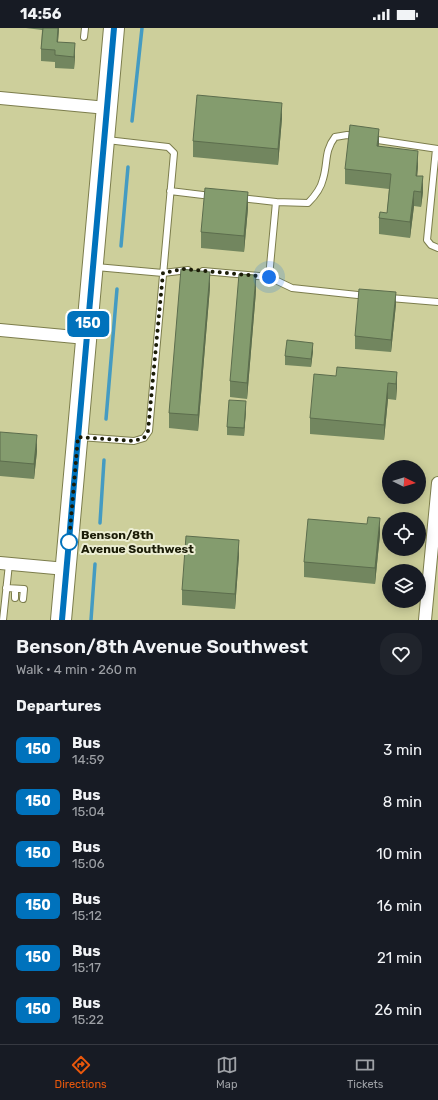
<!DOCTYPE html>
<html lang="en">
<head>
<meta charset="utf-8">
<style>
  :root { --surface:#171b24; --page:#20242c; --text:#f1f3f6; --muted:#9ea1a6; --line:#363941; --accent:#ea580c }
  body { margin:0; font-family:Rubik,sans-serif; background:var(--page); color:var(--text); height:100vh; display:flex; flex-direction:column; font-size:15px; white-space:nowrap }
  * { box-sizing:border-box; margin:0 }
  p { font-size:13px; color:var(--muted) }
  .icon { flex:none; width:22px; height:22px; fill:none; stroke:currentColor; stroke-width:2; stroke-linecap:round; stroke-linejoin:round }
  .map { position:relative; height:592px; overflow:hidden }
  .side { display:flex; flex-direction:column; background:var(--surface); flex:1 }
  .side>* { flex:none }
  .badge { padding:0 8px; border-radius:6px; font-size:14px; line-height:26px }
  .needle { width:26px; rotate:95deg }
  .tools { position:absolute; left:382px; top:432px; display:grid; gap:8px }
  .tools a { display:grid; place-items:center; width:44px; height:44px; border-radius:50%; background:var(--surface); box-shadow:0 2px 10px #0003; font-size:20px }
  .you { position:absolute; width:20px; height:20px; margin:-10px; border:3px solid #fff; border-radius:50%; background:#1a73e8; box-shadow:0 0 0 6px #1a73e833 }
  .map>.badge { position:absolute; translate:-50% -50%; box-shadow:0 0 0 2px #fff }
  h2 { padding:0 16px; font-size:15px; line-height:36px }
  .round { display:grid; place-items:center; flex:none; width:42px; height:42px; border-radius:16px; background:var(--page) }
  .overview { display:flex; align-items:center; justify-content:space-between; height:68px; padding:0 16px }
  h1 { font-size:19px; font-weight:600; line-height:30px }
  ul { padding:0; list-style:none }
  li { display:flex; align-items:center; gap:12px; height:52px; padding:0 16px }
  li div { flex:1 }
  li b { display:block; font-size:15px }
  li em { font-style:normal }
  li .badge { min-width:44px; font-weight:700; text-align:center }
  .status { display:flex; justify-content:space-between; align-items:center; height:28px; padding:0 20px; background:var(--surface); direction:ltr }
  .status svg { height:11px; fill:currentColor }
  .dock { display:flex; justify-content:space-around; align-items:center; height:56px; border-top:1px solid var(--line); background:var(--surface); font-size:11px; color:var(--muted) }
  .dock a { display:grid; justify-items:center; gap:2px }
  .dock .current { color:var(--accent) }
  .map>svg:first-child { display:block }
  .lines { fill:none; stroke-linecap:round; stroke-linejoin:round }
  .stream { stroke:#449bc2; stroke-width:3.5 }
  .service-casing { stroke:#7c7d4c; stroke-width:8 }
  .minor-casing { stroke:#7c7d4c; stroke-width:14 }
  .primary-casing { stroke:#7c7d4c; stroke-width:22 }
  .service { stroke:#fff; stroke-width:6 }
  .minor { stroke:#fff; stroke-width:12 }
  .primary { stroke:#fff; stroke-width:20 }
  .wall { fill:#72865f }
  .shaded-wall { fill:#5c6d4d }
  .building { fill:#849c6e; stroke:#5c6d4d }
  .line-casing { stroke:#fff; stroke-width:9 }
  .line { stroke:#0072bc; stroke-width:6 }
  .walk { stroke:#1b1c07; stroke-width:4; stroke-dasharray:0 7.2 }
  .stop-dot { fill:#fff; stroke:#0072bc; stroke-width:2 }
  .labels { text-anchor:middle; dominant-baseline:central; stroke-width:4; stroke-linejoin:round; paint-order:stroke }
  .stop-label { font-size:12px; font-weight:bold; fill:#1b1c07; stroke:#eceed3; text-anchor:start }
</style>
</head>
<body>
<div class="status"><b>14:56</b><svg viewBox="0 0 49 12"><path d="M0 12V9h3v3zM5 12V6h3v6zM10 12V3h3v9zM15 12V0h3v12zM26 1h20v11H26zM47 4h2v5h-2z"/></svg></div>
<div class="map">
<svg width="438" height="592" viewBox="0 0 438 592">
  <rect width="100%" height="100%" fill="#cdcf9b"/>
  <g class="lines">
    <!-- stream -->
    <path class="stream" d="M132,93L142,0
      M121,218L128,139
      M106,391L117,261
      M100,495L104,432
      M91,592L95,536"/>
    <defs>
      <path id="service" d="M84,9L85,0
        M371,111L438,121
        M436,121L427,212L431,217L438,220
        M170,163L211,168
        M276,174L308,175C315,168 321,160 323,151C328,135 324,123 335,109L347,107L356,108
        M96,239L163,245L188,242
        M203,243L269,249L276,174L240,170
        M269,249L292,260L367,268
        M390,270L438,274
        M80,409L134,413L144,410L149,403L174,125L168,119L107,112
        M6,560L24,561L23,571
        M15,570V561
        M3,592L9,536"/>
      <path id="minor" d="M0,70L107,80
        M0,302L86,310
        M0,535L66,541
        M425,592L438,455"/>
      <path id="primary" d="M61,592L114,0"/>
    </defs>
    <!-- service casing -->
    <use href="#service" class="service-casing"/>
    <!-- minor casing -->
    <use href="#minor" class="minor-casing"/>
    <!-- primary casing -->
    <use href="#primary" class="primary-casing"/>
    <!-- service -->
    <use href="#service" class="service"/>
    <!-- minor -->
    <use href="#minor" class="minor"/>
    <!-- primary -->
    <use href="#primary" class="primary"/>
  </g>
  <!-- wall -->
  <path class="wall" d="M26,0H59L58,14L75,28L74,41L55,40V34L41,33V21L42,2Z
    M282,90L278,137L193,129V113Z
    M379,118L418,138L417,148L423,164L421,179L414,178L410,210L379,206V190L387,185L389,161L345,156V141Z
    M248,180L244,224L201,220V204Z
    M210,259L198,403L169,400V385Z
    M256,263L247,371L230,369V353Z
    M396,276L391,324L355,321V308Z
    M313,323L311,339L285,337V328Z
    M397,344L396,372L388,371L384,412L310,406V390L336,348Z
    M246,382L244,408L227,407V399Z
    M0,404L37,423L34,451L0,448Z
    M380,506L375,556L304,549V534Z
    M239,527L235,581L182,577V562Z"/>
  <!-- shaded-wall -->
  <path class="shaded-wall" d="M58,0H59L57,26V14Z
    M75,15V28L74,41V29Z
    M282,75V90L278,137V121Z
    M379,101V116L377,134V118Z
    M418,123V138L416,163V148Z
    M423,148V164L421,179V164Z
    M414,163V178L410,210V194Z
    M248,164V180L244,224V208Z
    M210,244V259L198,403V387Z
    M256,247V263L247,371V355Z
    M396,264V276L391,324V312Z
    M313,315V323L311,339V331Z
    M397,344V360L396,372V356Z
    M388,355V371L384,412V397Z
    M246,373V382L244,408V400Z
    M37,407V423L34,451V436Z
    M380,490V506L375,556V540Z
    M239,512V527L235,581V566Z"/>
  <!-- building -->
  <path class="building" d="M43,0H58L57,14L75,15L74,29L55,27V22L41,21Z
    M197,67L282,75L278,121L193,113Z
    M350,97L379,101L377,118L418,123L416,148H423L421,164L414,163L410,194L379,190L380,184L387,185L391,146L345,141Z
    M205,160L248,164L244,208L201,204Z
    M181,241L210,244L198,387L169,385Z
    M239,246L256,247L247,355L230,353Z
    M359,261L396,264L391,312L355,308Z
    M287,312L313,315L311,331L285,328Z
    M337,339L397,344L396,356L388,355L384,397L310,390L314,346L336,348Z
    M229,372L246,373L244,400L227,399Z
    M0,404L37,407L34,436L0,433Z
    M368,489L380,490L375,540L304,534L308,491L367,496Z
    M186,508L239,512L235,566L182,562Z"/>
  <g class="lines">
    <defs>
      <path id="line" d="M62,592L114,0"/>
    </defs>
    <!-- line casing -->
    <use href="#line" class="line-casing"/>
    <!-- line -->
    <use href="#line" class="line"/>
    <!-- walk -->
    <path class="walk" d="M69,514L78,409L134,413L144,410L148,403L163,245L184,241L269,249"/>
  </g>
  <!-- markers -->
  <circle class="stop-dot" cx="69" cy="514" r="8"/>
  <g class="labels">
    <!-- stop labels -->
    <g class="stop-label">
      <text x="81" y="507">Benson/8th<tspan x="81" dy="14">Avenue Southwest</tspan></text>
    </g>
  </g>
</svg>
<div class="tools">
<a><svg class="needle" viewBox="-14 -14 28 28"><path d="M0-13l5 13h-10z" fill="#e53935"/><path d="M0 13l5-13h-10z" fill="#9ea1a6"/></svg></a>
<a><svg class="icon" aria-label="locate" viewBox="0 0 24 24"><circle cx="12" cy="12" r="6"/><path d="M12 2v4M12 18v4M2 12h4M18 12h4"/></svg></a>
<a><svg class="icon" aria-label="layers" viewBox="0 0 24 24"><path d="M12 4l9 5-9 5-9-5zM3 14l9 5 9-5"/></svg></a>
</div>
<div class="you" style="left:269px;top:249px"></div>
<b class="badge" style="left:88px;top:296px;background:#0072bc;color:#fff">150</b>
</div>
<section class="side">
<div class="overview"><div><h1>Benson/8th Avenue Southwest</h1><p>Walk · 4 min · 260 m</p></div><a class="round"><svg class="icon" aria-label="heart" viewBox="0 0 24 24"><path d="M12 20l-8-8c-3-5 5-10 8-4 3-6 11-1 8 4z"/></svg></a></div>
<h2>Departures</h2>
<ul>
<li><span class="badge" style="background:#0072bc;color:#fff">150</span><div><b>Bus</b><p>14:59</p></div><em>3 min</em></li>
<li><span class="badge" style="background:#0072bc;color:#fff">150</span><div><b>Bus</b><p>15:04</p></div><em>8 min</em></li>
<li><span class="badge" style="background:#0072bc;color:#fff">150</span><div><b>Bus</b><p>15:06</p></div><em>10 min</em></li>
<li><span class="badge" style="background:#0072bc;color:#fff">150</span><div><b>Bus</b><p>15:12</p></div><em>16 min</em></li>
<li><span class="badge" style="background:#0072bc;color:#fff">150</span><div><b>Bus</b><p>15:17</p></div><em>21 min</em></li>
<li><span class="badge" style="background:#0072bc;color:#fff">150</span><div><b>Bus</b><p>15:22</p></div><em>26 min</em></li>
</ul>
</section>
<nav class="dock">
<a class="current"><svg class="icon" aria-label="directions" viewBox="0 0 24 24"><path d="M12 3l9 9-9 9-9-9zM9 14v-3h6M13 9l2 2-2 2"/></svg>Directions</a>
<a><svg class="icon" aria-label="map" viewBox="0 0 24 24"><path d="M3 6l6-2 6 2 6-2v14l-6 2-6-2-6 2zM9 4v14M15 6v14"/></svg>Map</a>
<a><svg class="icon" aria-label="tickets" viewBox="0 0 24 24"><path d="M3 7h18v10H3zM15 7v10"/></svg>Tickets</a>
</nav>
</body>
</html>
